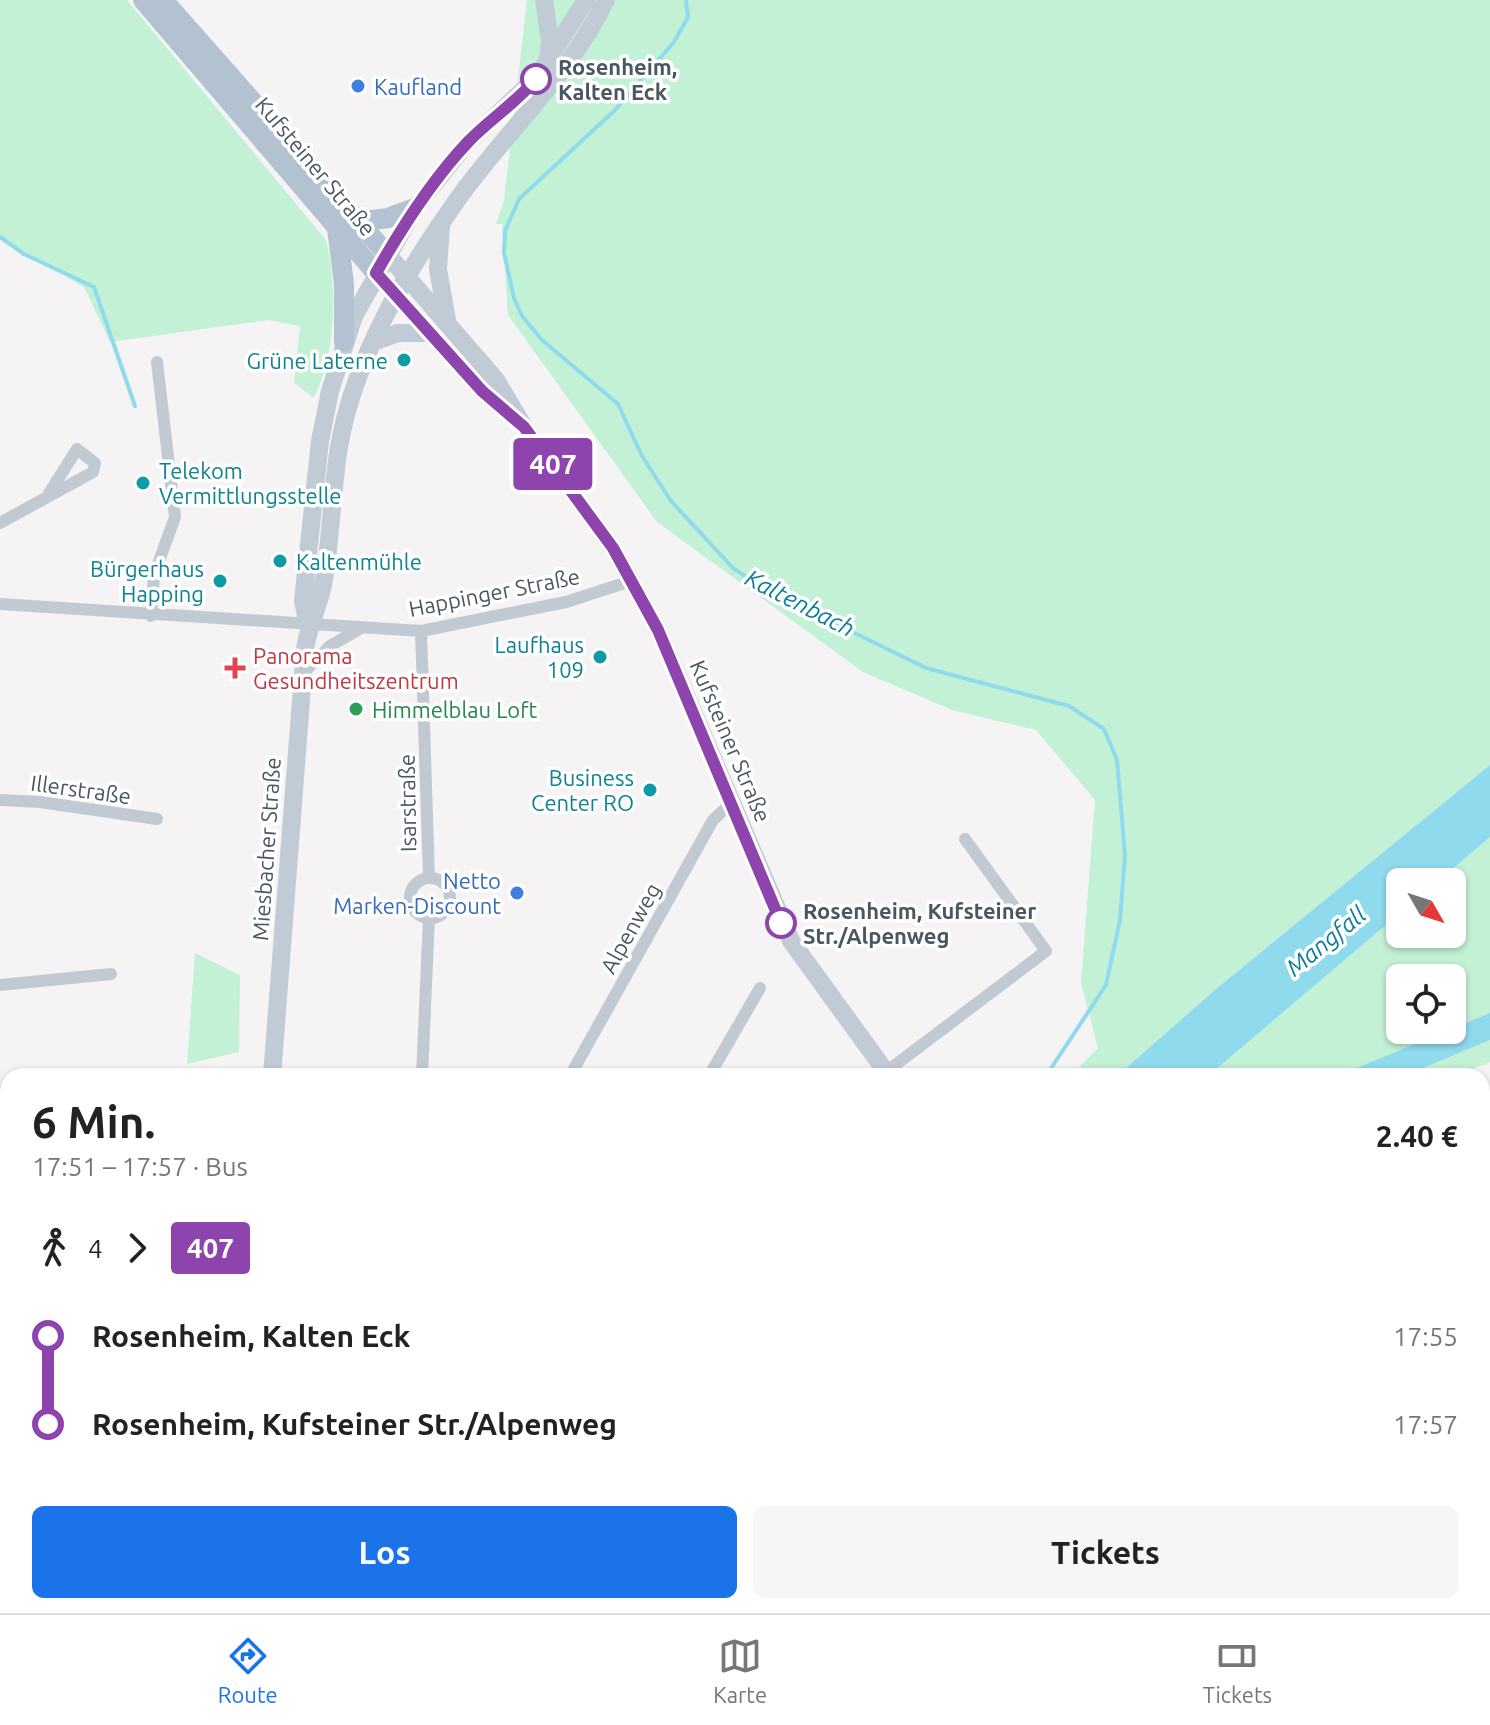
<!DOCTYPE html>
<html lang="de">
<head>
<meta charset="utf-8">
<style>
  :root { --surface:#fff; --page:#f6f6f6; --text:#222; --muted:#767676; --line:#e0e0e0; --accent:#1a73e8 }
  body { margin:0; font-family:Ubuntu,sans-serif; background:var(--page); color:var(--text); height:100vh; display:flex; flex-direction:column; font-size:30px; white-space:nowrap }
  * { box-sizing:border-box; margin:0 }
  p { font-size:26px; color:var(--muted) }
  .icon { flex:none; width:44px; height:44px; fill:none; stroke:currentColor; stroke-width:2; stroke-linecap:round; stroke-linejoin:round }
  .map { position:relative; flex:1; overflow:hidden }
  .sheet { position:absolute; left:0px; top:1068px; width:1490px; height:546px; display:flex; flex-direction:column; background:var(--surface); border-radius:24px 24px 0 0; box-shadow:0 2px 6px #0004 }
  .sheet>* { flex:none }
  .badge { padding:0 16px; border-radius:6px; font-size:28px; line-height:52px }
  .needle { width:52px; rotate:129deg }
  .buttons { position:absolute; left:1386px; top:868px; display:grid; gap:16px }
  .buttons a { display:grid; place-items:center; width:80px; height:80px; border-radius:12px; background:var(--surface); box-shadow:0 2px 6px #0004; font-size:40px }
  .map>.badge { position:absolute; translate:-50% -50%; box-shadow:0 0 0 4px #fff }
  .legs { display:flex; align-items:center; gap:12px; height:88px; padding:0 32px; font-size:26px }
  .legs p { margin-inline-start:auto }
  .summary { display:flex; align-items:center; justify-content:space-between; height:136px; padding:0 32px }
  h1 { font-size:44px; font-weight:600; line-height:60px }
  .button { display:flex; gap:16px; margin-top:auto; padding:16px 32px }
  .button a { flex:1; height:92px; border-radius:12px; background:var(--accent); color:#fff; font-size:32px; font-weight:600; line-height:92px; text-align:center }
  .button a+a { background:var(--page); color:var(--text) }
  ul { padding:0 32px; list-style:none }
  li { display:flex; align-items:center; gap:28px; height:88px; font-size:30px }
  li i { display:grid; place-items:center; width:12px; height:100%; margin:0 10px; background:currentColor }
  li i::after { content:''; width:20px; height:20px; margin:-10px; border:6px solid; border-radius:50%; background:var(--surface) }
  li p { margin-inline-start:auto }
  li:first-child i { background:linear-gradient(#0000 50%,currentColor 0) }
  li:last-child i { background:linear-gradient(currentColor 50%,#0000 0) }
  .menu { display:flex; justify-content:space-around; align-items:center; height:112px; border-top:2px solid var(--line); background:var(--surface); font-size:22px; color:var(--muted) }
  .menu a { display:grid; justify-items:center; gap:4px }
  .menu .selected { color:var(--accent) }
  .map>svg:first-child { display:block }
  .green { fill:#c3f1d5 }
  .water { fill:#90daee }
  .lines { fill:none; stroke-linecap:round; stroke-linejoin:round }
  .stream { stroke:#90daee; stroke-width:4 }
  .minor { stroke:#c1cad2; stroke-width:12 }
  .tertiary { stroke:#c1cad2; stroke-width:16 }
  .secondary { stroke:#c1cbd6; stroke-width:18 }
  .primary { stroke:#b3c2d1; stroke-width:20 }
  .line-1-casing { stroke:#fff; stroke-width:18 }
  .line-1 { stroke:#8e44ad; stroke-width:12 }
  .stop-1-dot { fill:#fff; stroke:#8e44ad; stroke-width:4 }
  .shop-dot { fill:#3f7fe0; stroke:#fff; stroke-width:3 }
  .culture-dot { fill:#0f9aa8; stroke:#fff; stroke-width:3 }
  .health-dot { fill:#e0444e; stroke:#fff; stroke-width:3 }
  .leisure-dot { fill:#2e9e5b; stroke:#fff; stroke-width:3 }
  .labels { text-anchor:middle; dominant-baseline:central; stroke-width:7; stroke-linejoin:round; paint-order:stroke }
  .stop-label { font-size:22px; font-weight:bold; fill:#4a5661; stroke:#fff; text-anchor:start }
  .shop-label { font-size:22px; fill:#366cbe; stroke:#fff; text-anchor:start }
  .street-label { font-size:22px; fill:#4a5661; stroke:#fff }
  .culture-label { font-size:22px; fill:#0d838f; stroke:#fff; text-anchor:end }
  .health-label { font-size:22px; fill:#be3a42; stroke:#fff; text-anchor:start }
  .leisure-label { font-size:22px; fill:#27864d; stroke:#fff; text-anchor:start }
  .water-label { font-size:24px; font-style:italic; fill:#0c7c9b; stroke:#fff }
</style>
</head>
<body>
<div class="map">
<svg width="1490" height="1613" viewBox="0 0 1490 1613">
  <rect width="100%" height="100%" fill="#f5f3f3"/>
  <!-- green -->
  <path class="green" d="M0,0H127L326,240C338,289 336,351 314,398L294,383L300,326L269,320L110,342L84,287L0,237Z
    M527,0H1490V765L1216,989L1117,1076H1070L1098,1048L1081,983L1095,800L1036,730L952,710L863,672L657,522L508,315L502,224H496L504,200Z
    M1490,837V1013L1452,1029V978H1400V1030H1449L1337,1076H1208L1400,913V934H1452V882H1437Z
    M195,953L240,975L239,1052L187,1064Z
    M1490,1040V1062L1456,1076H1404Z
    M839,1606H877L876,1613H838Z"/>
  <!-- water -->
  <path class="water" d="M1490,765V837L1437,882H1400V913L1208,1076H1117L1216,989Z
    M1490,1013V1040L1404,1076H1337Z
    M785,1606H839L838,1613H784Z"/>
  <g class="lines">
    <!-- stream -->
    <path class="stream" d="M686,0L688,17L674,42L614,111L519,199L505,231L504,253L514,298L522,316L542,340L618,404L642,456L671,501L733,568L763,588L926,668L1069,706L1104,729L1117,760L1125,855L1120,920L1106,985L1046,1076
      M0,237L24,254L94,287L135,406"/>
    <!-- minor -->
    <path class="minor" d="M0,523L93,472L95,463L77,449L48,495
      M0,604L421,631L566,602L631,581
      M151,616L154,575L175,517L157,362
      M421,631L429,878
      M302,674L330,646L361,628
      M0,800L40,802L157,819
      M410 898a20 20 0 1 1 40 0a20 20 0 1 1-40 0Z
      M0,985L111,974
      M886,1072L1046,951L965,839
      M164,1076L173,1075
      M422,1076L429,917
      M570,1076L713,820L730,804
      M709,1076L760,988
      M0,1097L8,1096
      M0,1405L8,1404
      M0,1471L8,1469
      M0,1547L8,1546
      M126,1606V1613
      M423,1613V1606
      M722,1613L723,1606"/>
    <!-- tertiary -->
    <path class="tertiary" d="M1482,1438L1490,1432
      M1219,1606L1244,1611"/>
    <!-- secondary -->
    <path class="secondary" d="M544,0L550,42L548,60
      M441,227L438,269L447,320
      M387,254L496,380L524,427L613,548L658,630L791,941L889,1076
      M376,273L482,391L512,416
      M373,342L398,333H430
      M308,625L303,601L320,441L330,391L354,316L415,208L466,144L536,78L586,0
      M272,1076L305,649C309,624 320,604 324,580C331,536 332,491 339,447C354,359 404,275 455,203C504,133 568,78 606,0
      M1198,1606L1201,1613
      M245,1613V1606"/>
    <!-- primary -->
    <path class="primary" d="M143,0L376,273
      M163,0L387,254
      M357,222L388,218L415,208
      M337,228L344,284V342"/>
  </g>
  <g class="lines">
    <defs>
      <path id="line-1" d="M536,79C516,103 490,119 468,142C431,181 402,227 376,273L482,391L524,427L613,548L658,630L781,923"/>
    </defs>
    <!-- line-1 casing -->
    <use href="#line-1" class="line-1-casing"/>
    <!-- line-1 -->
    <use href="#line-1" class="line-1"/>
  </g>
  <!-- markers -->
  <g class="stop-1-dot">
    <circle cx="536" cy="79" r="14"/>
    <circle cx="781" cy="923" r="14"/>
  </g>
  <g class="shop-dot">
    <circle cx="358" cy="86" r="8"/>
    <circle cx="517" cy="893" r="8"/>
  </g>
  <g class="culture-dot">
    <circle cx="404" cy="360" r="8"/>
    <circle cx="143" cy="483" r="8"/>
    <circle cx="280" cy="561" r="8"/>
    <circle cx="220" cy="581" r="8"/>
    <circle cx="600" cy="657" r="8"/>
    <circle cx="650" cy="790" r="8"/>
  </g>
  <path class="health-dot" d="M231 656h8v8h8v8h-8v8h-8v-8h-8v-8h8z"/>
  <circle class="leisure-dot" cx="356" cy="709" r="8"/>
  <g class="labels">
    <!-- stop labels -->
    <g class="stop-label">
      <text x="558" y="66">Rosenheim,<tspan x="558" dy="25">Kalten Eck</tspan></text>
      <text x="803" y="910">Rosenheim, Kufsteiner<tspan x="803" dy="25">Str./Alpenweg</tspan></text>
    </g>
    <!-- shop labels -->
    <g class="shop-label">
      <text x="374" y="86">Kaufland</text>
      <text x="501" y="880" text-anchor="end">Netto<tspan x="501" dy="25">Marken-Discount</tspan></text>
    </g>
    <!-- street labels -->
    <g class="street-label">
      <text transform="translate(316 166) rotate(50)">Kufsteiner Straße</text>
      <text transform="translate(494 592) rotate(-11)">Happinger Straße</text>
      <text transform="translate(731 741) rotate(67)">Kufsteiner Straße</text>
      <text transform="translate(81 789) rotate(8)">Illerstraße</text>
      <text transform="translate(407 803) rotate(-91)">Isarstraße</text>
      <text transform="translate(266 849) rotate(-86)">Miesbacher Straße</text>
      <text transform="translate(630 928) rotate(-61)">Alpenweg</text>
    </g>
    <!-- culture labels -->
    <g class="culture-label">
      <text x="388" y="360">Grüne Laterne</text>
      <text x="159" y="470" text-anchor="start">Telekom<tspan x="159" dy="25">Vermittlungsstelle</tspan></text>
      <text x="296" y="561" text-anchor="start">Kaltenmühle</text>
      <text x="204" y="568">Bürgerhaus<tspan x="204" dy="25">Happing</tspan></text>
      <text x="584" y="644">Laufhaus<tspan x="584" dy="25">109</tspan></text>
      <text x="634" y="777">Business<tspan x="634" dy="25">Center RO</tspan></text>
    </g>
    <!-- health labels -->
    <g class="health-label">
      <text x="253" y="655">Panorama<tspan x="253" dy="25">Gesundheitszentrum</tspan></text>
    </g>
    <!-- leisure labels -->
    <g class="leisure-label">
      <text x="372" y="709">Himmelblau Loft</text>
    </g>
    <!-- water labels -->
    <g class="water-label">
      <text transform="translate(800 603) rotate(27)">Kaltenbach</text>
      <text transform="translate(1326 941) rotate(-39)">Mangfall</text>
    </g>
  </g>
</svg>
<div class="buttons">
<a><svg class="needle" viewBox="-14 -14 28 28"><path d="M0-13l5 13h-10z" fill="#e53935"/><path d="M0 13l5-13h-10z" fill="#767676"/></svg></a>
<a><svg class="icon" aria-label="locate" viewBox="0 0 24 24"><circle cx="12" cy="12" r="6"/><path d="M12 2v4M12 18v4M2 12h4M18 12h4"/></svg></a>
</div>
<b class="badge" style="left:553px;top:464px;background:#8e44ad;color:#fff">407</b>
<section class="sheet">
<div class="summary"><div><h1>6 Min.</h1><p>17:51 – 17:57 · Bus</p></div><b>2.40 €</b></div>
<div class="legs"><svg class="icon" aria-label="walk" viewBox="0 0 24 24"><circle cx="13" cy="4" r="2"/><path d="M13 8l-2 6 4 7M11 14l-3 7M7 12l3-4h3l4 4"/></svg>4<svg class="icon" aria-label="forward" viewBox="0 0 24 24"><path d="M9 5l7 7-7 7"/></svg><b class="badge" style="background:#8e44ad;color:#fff">407</b></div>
<ul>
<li><i style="color:#8e44ad"></i><b>Rosenheim, Kalten Eck</b><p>17:55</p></li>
<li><i style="color:#8e44ad"></i><b>Rosenheim, Kufsteiner Str./Alpenweg</b><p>17:57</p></li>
</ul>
<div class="button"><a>Los</a><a>Tickets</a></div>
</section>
</div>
<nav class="menu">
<a class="selected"><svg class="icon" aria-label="directions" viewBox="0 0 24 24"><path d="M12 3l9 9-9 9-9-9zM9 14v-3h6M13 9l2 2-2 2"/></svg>Route</a>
<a><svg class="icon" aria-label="map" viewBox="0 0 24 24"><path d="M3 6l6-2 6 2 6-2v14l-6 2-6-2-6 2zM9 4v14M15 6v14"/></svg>Karte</a>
<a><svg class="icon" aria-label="tickets" viewBox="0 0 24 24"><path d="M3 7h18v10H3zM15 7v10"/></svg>Tickets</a>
</nav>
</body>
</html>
